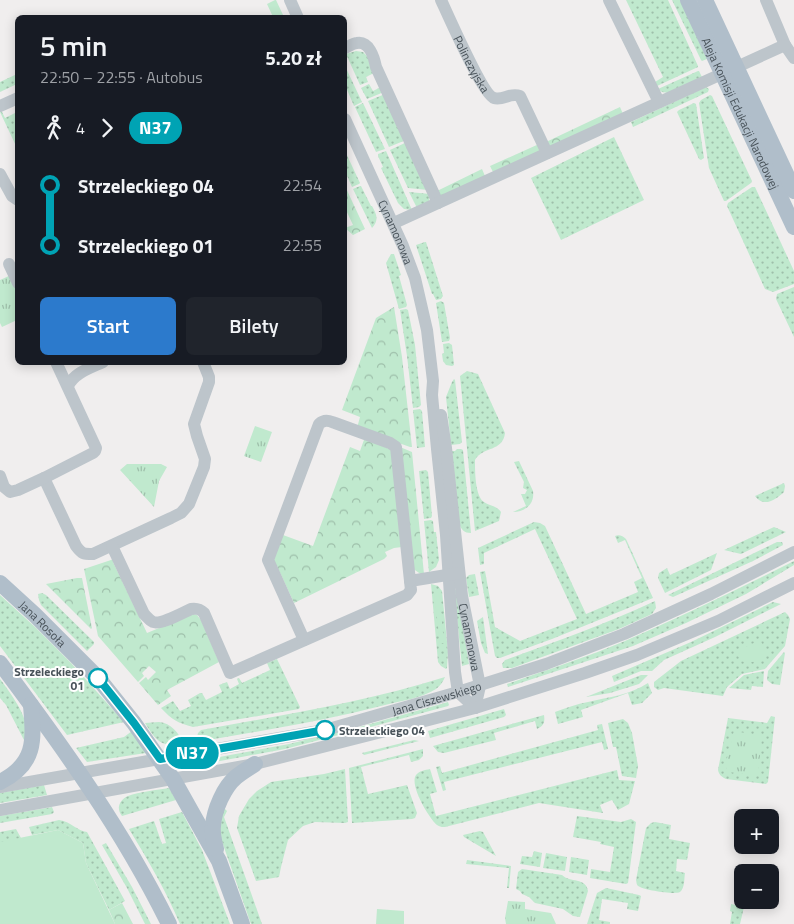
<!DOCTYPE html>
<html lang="pl">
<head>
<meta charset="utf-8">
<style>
  :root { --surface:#171b24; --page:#20242c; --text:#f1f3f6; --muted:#9ea1a6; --accent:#2c7acc }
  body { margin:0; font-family:"Titillium Web",sans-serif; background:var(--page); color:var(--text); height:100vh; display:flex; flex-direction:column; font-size:19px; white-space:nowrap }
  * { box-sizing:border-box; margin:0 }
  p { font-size:16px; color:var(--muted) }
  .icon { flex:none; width:28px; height:28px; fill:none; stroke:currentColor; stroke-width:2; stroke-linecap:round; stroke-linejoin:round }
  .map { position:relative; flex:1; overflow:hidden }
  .panel { position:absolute; left:15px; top:15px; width:332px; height:350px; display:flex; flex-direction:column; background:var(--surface); border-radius:8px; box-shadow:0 2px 12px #0003 }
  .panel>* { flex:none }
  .badge { padding:0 10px; border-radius:16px; font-size:18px; line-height:32px }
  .buttons { position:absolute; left:734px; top:809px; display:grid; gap:10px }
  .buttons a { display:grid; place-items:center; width:45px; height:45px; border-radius:8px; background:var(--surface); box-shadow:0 2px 12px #0003; font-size:25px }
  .map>.badge { position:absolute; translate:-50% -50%; box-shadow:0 0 0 2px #fff }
  .legs { display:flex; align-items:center; gap:8px; height:55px; padding:0 25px; font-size:16px }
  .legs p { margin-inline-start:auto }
  .overview { display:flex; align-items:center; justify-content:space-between; height:85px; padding:0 25px }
  h1 { font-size:28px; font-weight:600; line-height:38px }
  .button { display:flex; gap:10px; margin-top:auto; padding:10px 25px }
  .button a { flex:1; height:58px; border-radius:8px; background:var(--accent); color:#fff; font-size:20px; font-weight:600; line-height:58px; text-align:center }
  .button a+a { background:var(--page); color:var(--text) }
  ul { padding:0 25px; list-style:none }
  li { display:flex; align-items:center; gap:18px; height:60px; font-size:19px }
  li i { display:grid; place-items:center; width:8px; height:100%; margin:0 6px; background:currentColor }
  li i::after { content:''; width:12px; height:12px; margin:-6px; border:4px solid; border-radius:50%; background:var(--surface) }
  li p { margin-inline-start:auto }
  li:first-child i { background:linear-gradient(#0000 50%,currentColor 0) }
  li:last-child i { background:linear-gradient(currentColor 50%,#0000 0) }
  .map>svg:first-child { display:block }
  .grass { fill:url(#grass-dots) }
  .forest { fill:url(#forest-crowns) }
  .park { fill:url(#park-tufts) }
  .garden { fill:#c0e9ce }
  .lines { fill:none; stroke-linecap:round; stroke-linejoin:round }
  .minor { stroke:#bdc5cb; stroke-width:12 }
  .major { stroke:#b0beca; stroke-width:16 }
  .line-1-casing { stroke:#fff; stroke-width:11 }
  .line-1 { stroke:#00a3b4; stroke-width:8 }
  .stop-1-dot { fill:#fff; stroke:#00a3b4; stroke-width:2.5 }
  .labels { text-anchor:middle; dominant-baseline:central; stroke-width:4; stroke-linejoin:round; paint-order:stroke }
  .street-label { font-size:12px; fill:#485259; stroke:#fff }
  .stop-label { font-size:12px; font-weight:bold; fill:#485259; stroke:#fff; text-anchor:end }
</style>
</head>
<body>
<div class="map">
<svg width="794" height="924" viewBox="0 0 794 924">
  <defs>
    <pattern id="grass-dots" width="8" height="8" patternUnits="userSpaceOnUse" patternTransform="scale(1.25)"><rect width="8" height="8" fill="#c0e9ce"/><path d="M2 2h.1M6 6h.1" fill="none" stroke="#9ebfaa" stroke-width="1.8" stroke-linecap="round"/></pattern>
    <pattern id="forest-crowns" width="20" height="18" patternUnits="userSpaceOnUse" patternTransform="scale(1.25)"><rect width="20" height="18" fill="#c0e9ce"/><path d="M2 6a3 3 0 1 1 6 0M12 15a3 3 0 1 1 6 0" fill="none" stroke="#9ebfaa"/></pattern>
    <pattern id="park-tufts" width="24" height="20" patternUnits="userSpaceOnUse" patternTransform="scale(1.25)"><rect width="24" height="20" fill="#c0e9ce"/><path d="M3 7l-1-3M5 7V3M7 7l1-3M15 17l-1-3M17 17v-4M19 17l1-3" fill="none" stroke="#9ebfaa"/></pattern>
  </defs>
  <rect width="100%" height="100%" fill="#f0eeee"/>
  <!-- grass -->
  <path class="grass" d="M626,0H668L698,66V67L657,86L655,82L663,77Z
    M672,0H680L707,59L702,61L701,60Z
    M356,51L363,52L367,56L384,92L367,99L361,88L369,84L373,91L381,87L374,73L366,77L368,82L360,85L346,54Z
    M345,66L362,102L354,106L345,85Z
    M698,71H699L702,77L669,93L662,92L658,89Z
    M17,74V84L0,92V82Z
    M706,87L709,89L708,92L633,127L631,122Z
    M385,94L406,140L389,147L368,101Z
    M710,95L712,96L752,181L751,183L726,201H724L709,168L699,103L701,100Z
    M363,103L385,149L376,152L355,107Z
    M694,103L696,104L704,158L701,160L699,159L677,112L679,110Z
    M1,110L5,118L17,112V148L0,112Z
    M614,137L644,200L561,240L531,178Z
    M407,142L428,190L408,188L390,150Z
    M345,151L360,183L359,184L352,187L345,171Z
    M386,151L412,210L404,209L398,203L381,168L383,167L378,156V154Z
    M360,186H361L371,206H372C377,215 379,220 372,228L353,189Z
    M752,187H755L794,271V284L773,292L765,289L727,206L728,203Z
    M409,192L430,194L429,201L417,208Z
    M425,242H426L443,296L441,299L436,300L433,294H432L416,245Z
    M391,254H394L401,275L399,276L407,305L406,307L399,309L386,263Z
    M794,287V337L776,299L777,294Z
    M441,301L444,303L450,338L449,341L442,342L436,303Z
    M406,309L408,310L415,345L421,405L419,407L413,408L407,356L400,310Z
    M449,343L452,345L454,365L452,366L446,365L443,361L442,354L444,353L443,344Z
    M467,371L478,374L505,433C503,452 483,446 475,460C475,471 475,496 484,502C490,506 497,506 501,512L499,521L475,531L460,376Z
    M454,379L455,380L462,442L460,444L451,445L446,397L452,382Z
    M420,409L422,411L425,447L417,448L413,410Z
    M457,449H461L463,450L471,533C464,533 462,530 459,524L452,451H455Z
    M519,461L533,491C535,504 525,512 513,512L526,506L521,494H525L527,490L523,488L524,482L514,462Z
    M426,470L428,472L432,516L431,518L424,519L419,471Z
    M784,483L785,486L784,492C775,500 764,508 755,496Z
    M431,520L433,521L434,532H436L439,560L436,567L429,572L424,521Z
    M534,522L540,523L545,526L586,614L638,592L634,582L642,578L625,540L618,543L615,536C619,534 623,536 626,539L653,598L552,639L500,658H497L495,656L480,572L485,571L495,627L520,641L577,619L535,529L484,553V564L480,565L478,548Z
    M774,527L786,532L741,554L724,550Z
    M777,542H782L783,545L753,561L673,597L668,595Z
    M717,553L711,570L665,593L658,578L659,573L667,568L670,575Z
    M794,561V565L746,594L686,623L633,646L508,687L507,684C547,670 587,657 625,641C683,616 739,589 794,561Z
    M475,574L479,595L469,597L466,578L469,575Z
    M431,584L438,586L442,591L448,652L447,668L446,669L441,666L438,662Z
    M454,590H457L469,664L462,666Z
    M42,593L46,595L94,642V644L87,651L41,605L39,600L38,594Z
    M0,595L35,627L71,663L124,722L67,735L0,646Z
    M655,601L656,608L652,614L619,629L512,668H503L502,664L505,660C555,642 606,624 655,601Z
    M773,602L781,604L715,637L664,660L652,671H641L614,682L612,676L691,642Z
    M785,612L788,615L790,619L785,646L765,669L742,674L727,687L723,696L664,688L658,690L654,687V682L681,661Z
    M483,617L488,654L485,653L481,643L477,621Z
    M784,652L785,653L780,685L772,684L767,680L768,671Z
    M277,659L300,707L299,709L193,727C178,723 172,720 161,708L173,701L180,711L191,706L188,700L200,693H202L206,700L222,692L219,685L227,682L230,689L239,684L237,679L239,678L242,683L270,670L267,663Z
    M764,671L763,687L752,686L751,690L729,688L744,675Z
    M641,675H648L639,684L610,693L586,697Z
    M445,677C443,682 440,686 436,689C422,698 401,701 385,705C323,721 260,731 198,742L197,737L198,733L201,730C283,715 366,702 445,677Z
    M0,679C9,691 24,711 26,726C27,731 25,737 25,742L6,705L0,698Z
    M648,683L652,693L642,703L632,705L628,693L581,710L583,717L558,724L555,712C566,708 577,704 588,702C609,697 630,695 648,683Z
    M448,702L449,705L448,706L356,731V728Z
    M504,709L506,715L504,717L430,738L428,731Z
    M544,715C545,722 544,726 537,729L535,721L494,733L496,740L444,753L438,752L433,746Z
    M771,716L775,717L768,782L766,784L726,779C722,777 719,775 718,770L728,718L767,723Z
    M623,719L628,723L632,733L638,766L636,778L622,776L616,747H613L608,723Z
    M159,722C171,723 179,733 183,743C161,748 156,741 145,723Z
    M602,724L608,749L604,750L602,742L444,782L446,790L443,791L436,767L440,766L442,773L598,730L597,725Z
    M132,731L146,753L87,762L76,748L124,737Z
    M341,731L342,734L285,749L204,764L203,760L289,744Z
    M414,740L419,741L364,755L362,753Z
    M423,749V756L419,760L411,762L409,755L361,767L368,794L407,785L417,813L415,818L412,819L352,823L349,768Z
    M345,769L348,822L345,823L315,822L303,826L288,840L281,867L279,877L256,881L237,828L239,816L249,799L257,791L271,782L324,774Z
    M430,769L437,792L430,794L436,816L617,770L619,780L635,781L629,804L618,810L612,800L600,805L603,813L539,803L445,827C441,827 441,827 437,825C429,818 409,785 416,775C419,771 425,770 430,769Z
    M44,785L47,795L0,803V793Z
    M169,788L176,800L122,816C116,809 119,800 128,796C139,792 157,790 169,788Z
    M52,807L54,812L52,814L0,823V816Z
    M224,808L227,811L224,817L262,924H251L220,836L219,828Z
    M182,812L202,850L230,924H180C166,891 148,860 129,829L154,821L162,844L166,843L159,819Z
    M577,816L621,822L631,819L636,822L628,883L626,884L590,878L591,869L610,872L614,847L600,844L601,842L573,837Z
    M59,820C72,822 77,831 87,832L125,901L109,910L86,863L83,843L58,830L32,835L29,827Z
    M655,822L671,825L669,839L690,843L687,860L677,859L676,871L685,873C684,878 685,888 680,892C674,895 646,890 640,887C636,885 637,884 636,880L646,828L651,823Z
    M16,829L21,838L0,860V832Z
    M480,831L483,832L496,856L464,837L463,835Z
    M106,843L132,887L151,924H145L127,888L102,845Z
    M534,851L542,853L540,867L520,864L522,856L532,857Z
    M546,853L567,857L565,871L543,868Z
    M571,857L589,860L587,875L569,872Z
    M467,860L511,866L509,888H507L509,868L466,864Z
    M522,869L562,875C570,883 586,877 588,891L580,917L573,916L563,909L535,903L529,897L522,894L520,891L516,889L518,872Z
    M606,888L639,895L641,896L638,911L627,909L628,903L602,899L599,920L610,922V924H587L597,893Z
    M731,904L744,907L740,924H730L732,912L730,911Z"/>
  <!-- forest -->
  <path class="forest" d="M620,107L623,114L549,149L546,142Z
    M539,144L541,151L493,172L490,166Z
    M482,169L485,176L440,198L437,191Z
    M345,186L365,229L353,235L345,228L353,225L345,208Z
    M394,307L402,357L412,447H410L357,428L360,417L342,410L376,318Z
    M365,437L391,450L402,547L394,548L385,552L387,556L384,559L294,603L277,566L272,562L283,535L313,546L350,447L360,451Z
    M400,447L412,452L424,574L422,575L412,568Z
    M114,559L113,562L147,633L193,614L197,615L201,620L219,662L167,690L171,696L158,705L139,683L146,677L148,680L156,672L149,666L142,673L144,676L138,682L98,636L84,569Z
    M77,578H82L92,628L91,629L46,584Z
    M122,903L133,924H115L109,910Z"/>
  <!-- park -->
  <path class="park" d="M11,275L18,290L17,320L2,327L0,323V280Z
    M255,426L272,432L261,462L244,456Z
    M127,464H161L167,467L159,481L154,507L120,470Z
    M734,731L762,736L758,776L729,772L725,766Z
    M508,901L525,902V909L551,913L556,924H506L505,918Z"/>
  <!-- garden -->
  <path class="garden" d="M275,0H276L284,17H273L267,4Z
    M439,592L444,643H440L434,593Z
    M757,642H761C773,658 754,665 741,661L738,656L740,651L749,645Z
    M58,830L83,843L86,863L115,924H0V842Z
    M377,909L404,911V924H376Z"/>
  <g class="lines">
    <!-- minor -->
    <g class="minor">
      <path d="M290,0L298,18"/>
      <path id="s1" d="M441,0C448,15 483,95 494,98C503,101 510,92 520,96L547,153"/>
      <path d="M609,0L659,102"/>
      <path d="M766,0L785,45L794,58"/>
      <path d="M345,48C348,47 353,43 357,43C369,41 374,57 376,67L438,203"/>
      <path d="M0,106L18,98"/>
      <path id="s2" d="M345,119L403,246L415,278L427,330L433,381L432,395L437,449L446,535L455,672L458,692L475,708"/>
      <path d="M0,174L12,196L18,200"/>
      <path d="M394,223L785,45"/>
      <path d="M9,264L18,283"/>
      <path d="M56,362L96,448L95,451L93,453L44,478L76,546C82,554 83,554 93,554L171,518L181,513L189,504L204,467L205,459L197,436L194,424L209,382V377L203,362"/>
      <path d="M68,386C74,373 90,368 103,362"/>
      <path id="s3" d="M441,415L446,448L462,596L480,686L475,708"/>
      <path d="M0,476L4,487L10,492L18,490L44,478"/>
      <path d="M112,546L144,614C147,617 149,620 153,622C161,625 182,613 191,609C197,608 200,609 204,613L230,673L407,595L411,590L410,581L459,573"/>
      <path d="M304,640L268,560L319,424C325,419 329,421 335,423L390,443L396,447L410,581"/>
      <path id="s4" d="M0,787L325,730L458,692L546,664L624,634L711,594L794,552"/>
      <path d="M0,810L255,764L421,722L475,708L585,673L637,655L718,621L794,583"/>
    </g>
    <!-- major -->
    <g class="major">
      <path id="s5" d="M688,0L794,227"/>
      <path d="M705,0L794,191"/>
      <path id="s6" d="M0,583L35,615L98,678L134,723L159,759L173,779L219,861L242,924"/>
      <path d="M0,663C63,747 122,829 169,924"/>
      <path d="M0,782C36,764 34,741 31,705"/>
      <path d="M216,849C214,841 212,834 213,826C214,810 224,787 236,777C242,772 249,768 255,764"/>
    </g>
  </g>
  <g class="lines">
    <defs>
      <path id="line-1" d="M98,678L134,723L160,759L325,730"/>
    </defs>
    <!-- line-1 casing -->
    <use href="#line-1" class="line-1-casing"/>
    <!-- line-1 -->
    <use href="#line-1" class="line-1"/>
  </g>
  <!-- markers -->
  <g class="stop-1-dot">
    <circle cx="98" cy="678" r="9"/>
    <circle cx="325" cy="730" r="9"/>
  </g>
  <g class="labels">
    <!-- street labels -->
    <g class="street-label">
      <text stroke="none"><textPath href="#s1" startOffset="71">Polinezyjska</textPath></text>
      <text stroke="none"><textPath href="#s5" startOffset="125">Aleja Komisji Edukacji Narodowej</textPath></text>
      <text stroke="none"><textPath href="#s2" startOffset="124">Cynamonowa</textPath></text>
      <text stroke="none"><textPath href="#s6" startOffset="59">Jana Rosoła</textPath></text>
      <text stroke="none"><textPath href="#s3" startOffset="224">Cynamonowa</textPath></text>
      <text stroke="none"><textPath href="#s4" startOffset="446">Jana Ciszewskiego</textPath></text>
    </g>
    <!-- stop labels -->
    <g class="stop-label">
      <text x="84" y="671">Strzeleckiego<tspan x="84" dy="14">01</tspan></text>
      <text x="339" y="730" text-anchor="start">Strzeleckiego 04</text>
    </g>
  </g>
</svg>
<div class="buttons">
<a>+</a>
<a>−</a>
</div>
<b class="badge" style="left:192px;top:753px;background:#00a3b4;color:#fff">N37</b>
<section class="panel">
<div class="overview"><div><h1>5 min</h1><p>22:50 – 22:55 · Autobus</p></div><b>5.20 zł</b></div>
<div class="legs"><svg class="icon" aria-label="walk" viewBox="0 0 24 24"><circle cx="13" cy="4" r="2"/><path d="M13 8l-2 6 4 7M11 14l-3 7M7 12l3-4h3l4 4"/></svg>4<svg class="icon" aria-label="forward" viewBox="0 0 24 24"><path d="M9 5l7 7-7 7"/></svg><b class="badge" style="background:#00a3b4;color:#fff">N37</b></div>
<ul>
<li><i style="color:#00a3b4"></i><b>Strzeleckiego 04</b><p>22:54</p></li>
<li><i style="color:#00a3b4"></i><b>Strzeleckiego 01</b><p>22:55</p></li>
</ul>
<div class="button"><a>Start</a><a>Bilety</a></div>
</section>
</div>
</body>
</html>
